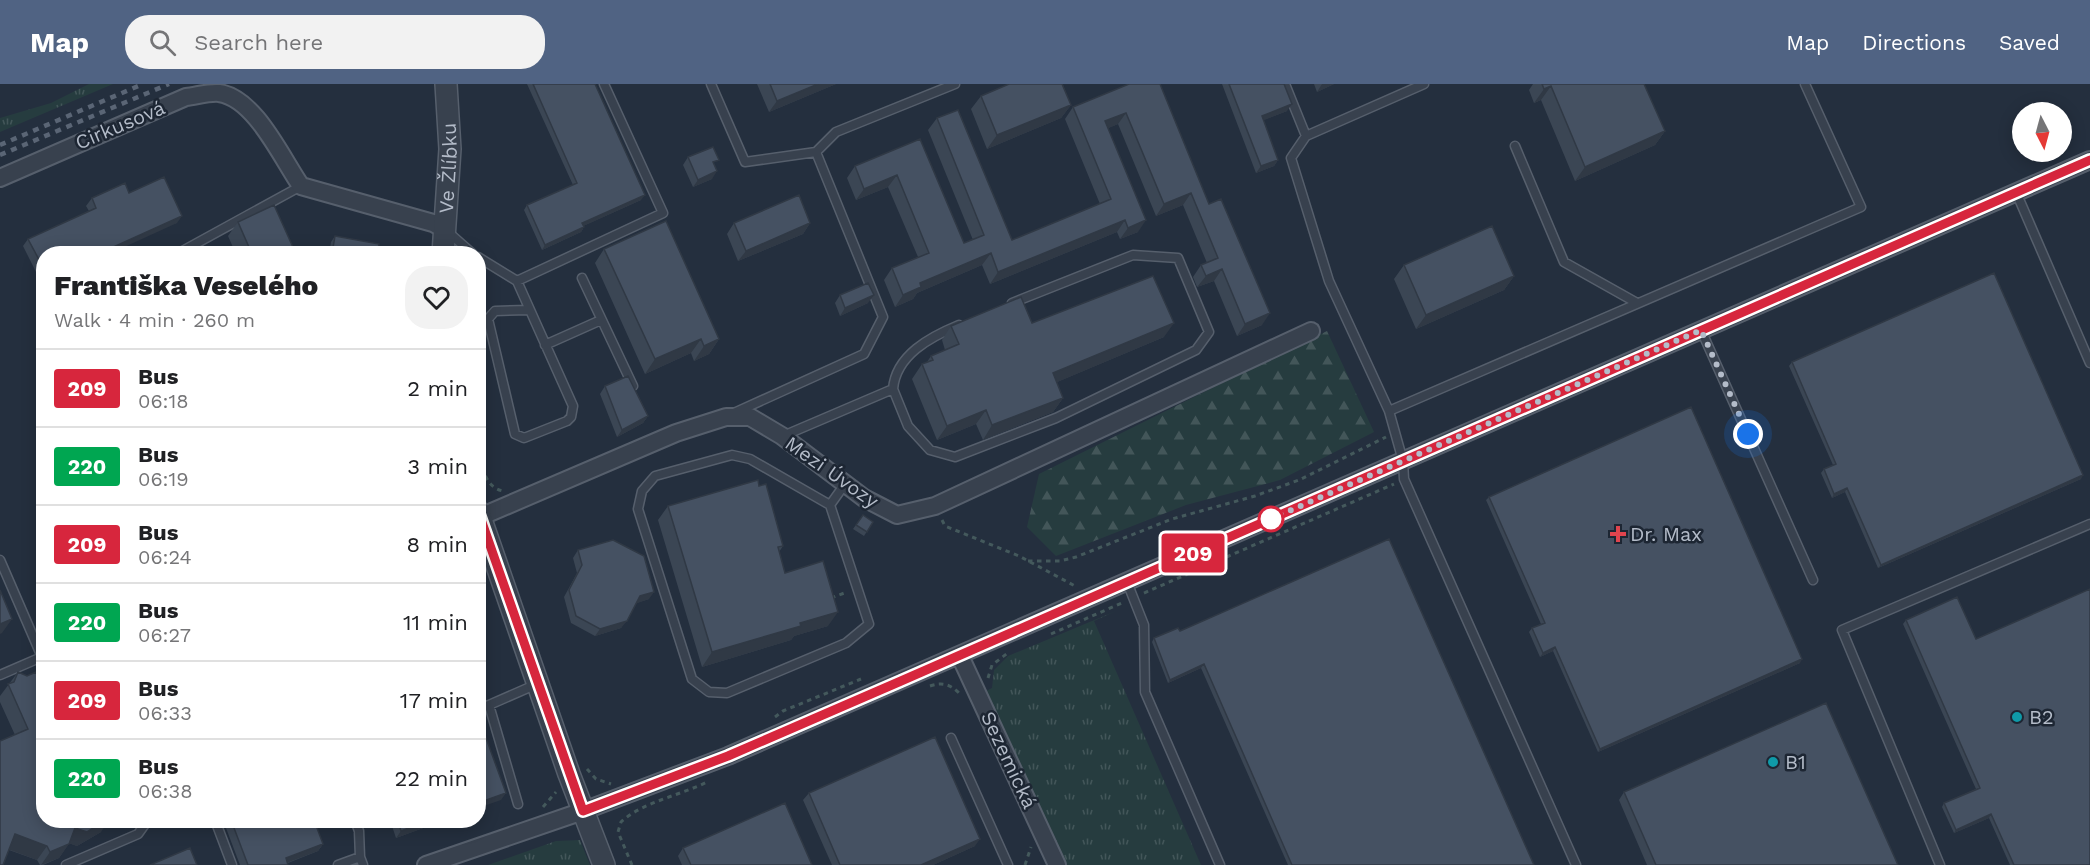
<!DOCTYPE html>
<html lang="en">
<head>
<meta charset="utf-8">
<style>
  :root { --surface:#fff; --page:#f2f2f2; --text:#202124; --muted:#757577; --line:#e0e0e0; --accent:#506383 }
  body { margin:0; font-family:"Work Sans",sans-serif; background:var(--page); color:var(--text); height:100vh; display:flex; flex-direction:column; font-size:22px; white-space:nowrap }
  * { box-sizing:border-box; margin:0 }
  p { font-size:20px; color:var(--muted) }
  .icon { flex:none; width:33px; height:33px; fill:none; stroke:currentColor; stroke-width:2; stroke-linecap:round; stroke-linejoin:round }
  .map { position:relative; flex:1; overflow:hidden }
  .side { position:absolute; left:36px; top:162px; width:450px; height:582px; display:flex; flex-direction:column; background:var(--surface); border-radius:24px; box-shadow:0 3px 15px #0003 }
  .side>* { flex:none }
  .badge { padding:0 12px; border-radius:4px; font-size:21px; line-height:39px }
  .needle { width:39px; rotate:174deg }
  .controls { position:absolute; left:2012px; top:18px; display:grid; gap:12px }
  .controls a { display:grid; place-items:center; width:60px; height:60px; border-radius:50%; background:var(--surface); box-shadow:0 3px 15px #0003; font-size:30px }
  .you { position:absolute; width:30px; height:30px; margin:-15px; border:4px solid #fff; border-radius:50%; background:#1a73e8; box-shadow:0 0 0 9px #1a73e833 }
  .map>.badge { position:absolute; translate:-50% -50%; box-shadow:0 0 0 3px #fff }
  .round { display:grid; place-items:center; flex:none; width:63px; height:63px; border-radius:24px; background:var(--page) }
  .head { display:flex; align-items:center; justify-content:space-between; height:102px; padding:0 18px }
  h1 { font-size:28px; font-weight:800; line-height:45px }
  ul { padding:0; list-style:none }
  li { display:flex; align-items:center; gap:18px; height:78px; padding:0 18px; border-top:2px solid var(--line) }
  li div { flex:1 }
  li b { display:block; font-size:22px }
  li em { font-style:normal }
  li .badge { min-width:66px; font-weight:700; text-align:center }
  header { display:flex; align-items:center; gap:36px; box-sizing:border-box; height:84px; padding:0 30px; background:var(--accent); color:#fff }
  header strong { font-size:28px }
  nav { display:flex; gap:33px; margin-inline-start:auto; font-size:21px }
  .search { width:420px; height:54px; background:var(--page); display:flex; align-items:center; gap:15px; box-sizing:border-box; padding:0 21px; border-radius:24px; color:var(--muted); font-size:22px }
  .map>svg:first-child { display:block }
  .grass { fill:url(#grass-tufts) }
  .forest { fill:url(#forest-firs) }
  .lines { fill:none; stroke-linecap:round; stroke-linejoin:round }
  .service-casing { stroke:#565f6c; stroke-width:11 }
  .minor-casing { stroke:#565f6c; stroke-width:20 }
  .tertiary-casing { stroke:#565f6c; stroke-width:24 }
  .path { stroke:#44595c; stroke-width:3; stroke-dasharray:4.5 4.5; stroke-linecap:butt }
  .service { stroke:#38414e; stroke-width:8 }
  .minor { stroke:#38414e; stroke-width:16 }
  .tertiary { stroke:#38414e; stroke-width:21 }
  .rail { stroke:#5a6575; stroke-width:4.5; stroke-dasharray:6 6; stroke-linecap:butt }
  .wall { fill:#3b4654 }
  .shaded-wall { fill:#303945 }
  .building { fill:#455162; stroke:#303945; stroke-width:1.5 }
  .line-casing { stroke:#fff; stroke-width:14 }
  .line { stroke:#d7263d; stroke-width:9 }
  .walk { stroke:#b4bcc9; stroke-width:6; stroke-dasharray:0 10.8 }
  .stop-dot { fill:#fff; stroke:#d7263d; stroke-width:3 }
  .health-dot { fill:#e0444e; stroke:#1d2633; stroke-width:2 }
  .culture-dot { fill:#0f9aa8; stroke:#1d2633; stroke-width:2 }
  .labels { text-anchor:middle; dominant-baseline:central; stroke-width:5; stroke-linejoin:round; paint-order:stroke }
  .street-label { font-size:20px; fill:#b4bcc9; stroke:#1d2633 }
  .poi-label { font-size:20px; fill:#b4bcc9; stroke:#1d2633; text-anchor:start }
</style>
</head>
<body>
<header>
<strong>Map</strong>
<div class="search"><svg class="icon" aria-label="search" viewBox="0 0 24 24"><circle cx="10" cy="10" r="6"/><path d="M15 15l6 6"/></svg>Search here</div>
<nav><a>Map</a><a>Directions</a><a>Saved</a></nav>
</header>
<div class="map">
<svg width="2090" height="781" viewBox="0 0 2090 781">
  <defs>
    <pattern id="grass-tufts" width="24" height="20" patternUnits="userSpaceOnUse" patternTransform="scale(1.5)"><rect width="24" height="20" fill="#263c3f"/><path d="M3 7l-1-3M5 7V3M7 7l1-3M15 17l-1-3M17 17v-4M19 17l1-3" fill="none" stroke="#435659"/></pattern>
    <pattern id="forest-firs" width="22" height="20" patternUnits="userSpaceOnUse" patternTransform="scale(1.5)"><rect width="22" height="20" fill="#263c3f"/><path d="M5 1l3.5 6h-7zM16 11l3.5 6h-7z" fill="#435659"/></pattern>
  </defs>
  <rect width="100%" height="100%" fill="#242f3e"/>
  <!-- grass -->
  <path class="grass" d="M89,0H113L0,48V34L51,19Z
    M1116,527L1094,537L1201,781H1067L986,607L992,604L994,586L1008,572Z
    M580,756L590,781H488L556,757Z"/>
  <!-- forest -->
  <path class="forest" d="M1327,247L1374,348L1280,396L1186,421L1056,472L1027,443L1039,390Z"/>
  <g class="lines">
    <defs>
      <path id="service" d="M711,0L745,78L816,68L836,48L955,0
        M1285,0L1306,52L1291,74L1329,197L1389,327
        M1306,52L1424,0
        M1515,62L1564,178L1637,219
        M2016,108L2090,279
        M447,147L473,170
        M177,170L301,102
        M478,173L517,197L663,129L604,0
        M582,194L633,302
        M517,197L573,322L571,333L567,337L524,354L515,350L488,235L495,227L529,226
        M1701,246L1813,496
        M545,261L601,236
        M893,305L908,342L930,366L955,373L1056,334L1196,266L1209,248L1178,174L1133,171L1012,219
        M734,329L864,270L883,233L816,68
        M783,352L893,305C896,271 930,253 959,241
        M830,421L750,375L732,371L655,392L642,407L638,425L692,595L709,608L727,609L846,559L869,540L830,421L845,400
        M0,476L42,573
        M1127,498L1144,541L1145,608L1220,781
        M0,591L44,572
        M478,625L489,621
        M951,654L1008,781
        M518,720L489,621L537,600
        M215,736L232,781
        M355,736L359,747L360,773
        M66,781L138,750L148,736
        M338,781L360,773L363,781
        M1576,781L1404,395L1403,377L1389,327L1861,123L1805,0
        M1940,781L1842,546L2090,440"/>
      <path id="minor" d="M0,94L186,13C196,12 209,8 219,9C255,14 281,73 301,102L433,139L444,145
        M480,433L676,349L726,333H750L782,352L864,414L897,431L935,422L1311,247
        M960,572L1057,781
        M426,781L583,727L728,672L2090,76"/>
      <g id="tertiary">
        <path id="s1" d="M443,170L450,65L446,0"/>
        <path d="M478,427L569,690L604,781"/>
      </g>
    </defs>
    <!-- service casing -->
    <use href="#service" class="service-casing"/>
    <!-- minor casing -->
    <use href="#minor" class="minor-casing"/>
    <!-- tertiary casing -->
    <use href="#tertiary" class="tertiary-casing"/>
    <!-- path -->
    <path class="path" d="M478,366C483,383 484,403 503,407
      M942,436L945,442L1019,472L1077,503
      M1028,477H1060L1076,473L1172,435L1255,412L1299,396L1386,353
      M1144,509L1394,400
      M831,514L847,508
      M1051,550L1124,518
      M988,594L992,581L1009,568
      M930,602C942,598 950,600 959,609
      M775,633L783,627L861,595
      M587,685L596,695L611,700
      M543,723L556,708
      M632,781L618,748L621,738C642,718 682,711 709,697
      M1025,781L1031,763"/>
    <!-- service -->
    <use href="#service" class="service"/>
    <!-- minor -->
    <use href="#minor" class="minor"/>
    <!-- tertiary -->
    <use href="#tertiary" class="tertiary"/>
    <!-- rail -->
    <path class="rail" d="M0,61L143,0
      M0,71L169,0"/>
  </g>
  <!-- wall -->
  <path class="wall" d="M527,0H595L641,116L583,142L584,143L581,148L542,166L524,126L527,121L573,101Z
    M757,0H836L769,28Z
    M1129,0L1209,120L1262,241L1237,252L1214,197L1197,203L1193,193L1201,181L1207,179L1183,121L1156,132L1118,40L1108,44L1138,148L1120,155L1117,148L990,200L982,181L917,209L913,215L895,223L884,196L892,184L918,173L888,103L856,116L847,94L855,82L920,55L964,159L973,156L928,46L937,34L1012,156L1100,120L1065,35L1073,23Z
    M1222,0H1284L1287,27L1263,36L1278,76L1274,82L1256,89Z
    M1314,0H1334L1317,8Z
    M1533,0H1644L1665,47L1655,61L1575,97L1541,16L1534,19L1529,6Z
    M1063,1L1071,21L1061,34L987,65L971,25L981,12Z
    M688,73L714,82L712,95L693,103L683,81Z
    M129,109L177,139L44,170V199L42,200L23,162L28,155L89,127L86,122L92,114Z
    M238,138L296,170H236L228,152Z
    M734,139H810L803,150L738,177L727,150Z
    M335,152L377,170H329L331,158Z
    M604,165L719,255L709,270L694,277L691,269L645,290L595,179Z
    M1404,181L1514,192L1504,206L1416,245L1394,195Z
    M840,211L868,219L840,232L835,219Z
    M1032,239L1164,253L1057,298L1063,314L1053,328L983,356L976,340L937,356L912,295L922,280L927,278L931,272L945,266L942,256L951,242Z
    M1792,278L2081,395L1878,484L1845,408L1832,414L1821,389L1824,385L1833,381L1789,282Z
    M605,302L648,332L643,339L617,353L600,310Z
    M759,402L783,462L779,468L785,489L828,542L794,552L791,556L702,583L658,436L668,422Z
    M1489,413L1800,579L1598,668L1553,567L1540,573L1529,548L1532,544L1541,540L1486,416Z
    M863,431L873,438L864,452L853,445Z
    M578,466L649,515L636,519L621,544L595,552L571,539L564,513L577,489L573,474Z
    M1906,536L1976,555L2090,781H2010L1989,734L1954,749L1942,723L1944,719L1976,705L1903,540Z
    M1180,547L1534,781H1288L1201,584L1168,599L1152,558L1154,554Z
    M18,588L101,748L77,762L69,759L59,774L43,781H40L37,776L9,766L15,651L0,618V612Z
    M1624,708L1898,781H1647L1619,716Z
    M809,709L975,762L933,781H832L803,716Z
    M223,736H314L323,760L318,767L288,779V781H240Z
    M390,736H445L396,754Z
    M683,764L812,781H682L678,772Z"/>
  <!-- shaded-wall -->
  <path class="shaded-wall" d="M818,0H836L769,28L777,17Z
    M1322,0H1334L1317,8Z
    M1551,2L1541,16L1534,19L1544,5Z
    M1292,20L1287,27L1257,39L1262,32Z
    M1071,21L1061,34L987,65L997,51Z
    M1126,29L1118,40L1097,49L1105,37Z
    M1665,47L1655,61L1575,97L1585,83Z
    M1278,76L1274,82L1256,89L1261,82Z
    M717,87L712,95L693,103L698,96Z
    M897,91L888,103L856,116L864,105Z
    M1191,109L1183,121L1156,132L1164,120Z
    M645,111L641,116L579,144L582,139Z
    M182,132L177,139L109,170H98Z
    M1125,136L1117,148L990,200L998,188Z
    M1146,136L1138,148L1120,155L1128,144Z
    M810,139L803,150L738,177L746,167Z
    M584,143L581,148L542,166L545,161Z
    M991,169L982,181L917,209L913,215L895,223L903,211L920,199Z
    M1222,185L1214,197L1197,203L1206,192Z
    M1514,192L1504,206L1416,245L1426,231Z
    M874,211L868,219L840,232L845,224Z
    M1270,229L1262,241L1237,252L1245,240Z
    M1174,239L1164,253L1043,304L1053,289Z
    M701,255L691,269L645,290L655,275Z
    M719,255L709,270L694,277L704,262Z
    M1063,314L1053,328L983,356L992,341Z
    M986,326L976,340L937,356L947,342Z
    M648,332L643,339L617,353L622,346Z
    M2083,391L2081,395L1878,484L1881,481Z
    M1847,404L1845,408L1832,414L1834,410Z
    M654,508L649,515L635,520L640,512Z
    M838,528L828,542L794,552L791,556L702,583L712,568L800,539Z
    M12,535L2,549L0,550V540Z
    M627,537L621,544L595,552L600,545Z
    M1555,563L1553,567L1540,573L1543,569Z
    M1802,575L1800,579L1598,668L1600,665Z
    M1204,580L1201,584L1168,599L1170,596Z
    M506,709L501,716L478,724V719Z
    M1991,730L1989,734L1954,749L1956,746Z
    M106,736H109L101,748L77,762L65,758L75,744Z
    M429,736H445L396,754L401,747Z
    M15,750L47,762L37,776L5,764Z
    M980,755L975,762L933,781H921Z
    M69,760L59,774L41,781L50,768Z
    M323,760L318,767L281,781L286,774Z"/>
  <!-- building -->
  <path class="building" d="M533,0H595L645,111L582,139L584,143L545,161L527,121L577,99Z
    M770,0H818L777,17Z
    M1009,0H1062L1071,21L997,51L981,12Z
    M1129,0H1160L1209,120L1221,115L1270,229L1245,240L1222,185L1206,192L1201,181L1218,174L1191,109L1164,120L1126,29L1105,37L1146,136L1128,144L1125,136L998,188L991,169L920,199L921,203L903,211L892,184L929,169L897,91L864,105L855,82L920,55L964,159L984,151L937,34L958,26L1012,156L1111,115L1073,23Z
    M1229,0H1284L1292,20L1262,32L1278,76L1261,82Z
    M1542,0H1644L1665,47L1585,83L1551,2L1544,5Z
    M713,63L719,76L713,78L717,87L698,96L688,73Z
    M164,93L182,132L98,170H44V185L28,155L96,124L92,114L125,99L129,109Z
    M799,111L810,139L746,167L734,139Z
    M274,121L296,170H252L238,138Z
    M666,137L719,255L704,262L701,255L655,275L604,165Z
    M1492,142L1514,192L1426,231L1404,181Z
    M335,152L379,160L377,170H332Z
    M1994,189L2083,391L1881,481L1847,404L1834,410L1824,385L1836,380L1792,278Z
    M1153,192L1174,239L1053,289L1063,314L992,341L986,326L947,342L922,280L933,276L931,272L959,260L951,242L1021,213L1032,239Z
    M868,199L874,211L845,224L840,211Z
    M628,292L648,332L622,346L605,302Z
    M1691,323L1802,575L1600,665L1555,563L1543,569L1532,544L1545,539L1489,413Z
    M758,396L759,402L766,400L783,462L778,463L785,489L823,477L838,528L800,539L801,542L712,568L668,422Z
    M863,431L873,438L867,448L856,441Z
    M1389,455L1534,781H1292L1204,580L1170,596L1154,554L1178,544L1180,547Z
    M613,456L644,472L654,508L640,512L627,537L600,545L576,532L569,506L582,481L578,466Z
    M2090,505V781H2014L1991,730L1956,746L1944,719L1980,704L1906,536L1957,513L1976,555Z
    M0,506L12,535L0,540Z
    M18,588L27,592L36,588L44,605V736H106L87,748L75,744L69,760L50,768L47,762L15,750L3,781H0V657L28,645L8,600L14,598Z
    M1826,619L1898,781H1656L1624,708Z
    M478,632L506,709L478,719Z
    M935,653L980,755L921,781H840L809,709Z
    M785,719L812,781H691L683,764Z
    M231,736H314L323,760L286,774L288,781H248Z
    M398,736H429L401,747Z
    M190,764L197,781H150Z"/>
  <g class="lines">
    <defs>
      <path id="line" d="M478,427L583,727L728,672L901,597L2090,76"/>
    </defs>
    <!-- line casing -->
    <use href="#line" class="line-casing"/>
    <!-- line -->
    <use href="#line" class="line"/>
    <!-- walk -->
    <path class="walk" d="M1271,435L1701,246L1748,350"/>
  </g>
  <!-- markers -->
  <circle class="stop-dot" cx="1271" cy="435" r="12"/>
  <path class="health-dot" d="M1615 441h6v6h6v6h-6v6h-6v-6h-6v-6h6z"/>
  <g class="culture-dot">
    <circle cx="2017" cy="633" r="6"/>
    <circle cx="1773" cy="678" r="6"/>
  </g>
  <g class="labels">
    <!-- street labels -->
    <g class="street-label">
      <text transform="translate(120 41) rotate(-23)">Cirkusová</text>
      <text stroke="none"><textPath href="#s1" startOffset="86">Ve Žlíbku</textPath></text>
      <text transform="translate(832 388) rotate(35)">Mezi Úvozy</text>
      <text transform="translate(1009 676) rotate(65)">Sezemická</text>
    </g>
    <!-- poi labels -->
    <g class="poi-label">
      <text x="1630" y="450">Dr. Max</text>
      <text x="2029" y="633">B2</text>
      <text x="1785" y="678">B1</text>
    </g>
  </g>
</svg>
<div class="controls">
<a><svg class="needle" viewBox="-14 -14 28 28"><path d="M0-13l5 13h-10z" fill="#e53935"/><path d="M0 13l5-13h-10z" fill="#757577"/></svg></a>
</div>
<div class="you" style="left:1748px;top:350px"></div>
<b class="badge" style="left:1193px;top:469px;background:#d7263d;color:#fff">209</b>
<section class="side">
<div class="head"><div><h1>Františka Veselého</h1><p>Walk · 4 min · 260 m</p></div><a class="round"><svg class="icon" aria-label="heart" viewBox="0 0 24 24"><path d="M12 20l-8-8c-3-5 5-10 8-4 3-6 11-1 8 4z"/></svg></a></div>
<ul>
<li><span class="badge" style="background:#d7263d;color:#fff">209</span><div><b>Bus</b><p>06:18</p></div><em>2 min</em></li>
<li><span class="badge" style="background:#00a651;color:#fff">220</span><div><b>Bus</b><p>06:19</p></div><em>3 min</em></li>
<li><span class="badge" style="background:#d7263d;color:#fff">209</span><div><b>Bus</b><p>06:24</p></div><em>8 min</em></li>
<li><span class="badge" style="background:#00a651;color:#fff">220</span><div><b>Bus</b><p>06:27</p></div><em>11 min</em></li>
<li><span class="badge" style="background:#d7263d;color:#fff">209</span><div><b>Bus</b><p>06:33</p></div><em>17 min</em></li>
<li><span class="badge" style="background:#00a651;color:#fff">220</span><div><b>Bus</b><p>06:38</p></div><em>22 min</em></li>
</ul>
</section>
</div>
</body>
</html>
